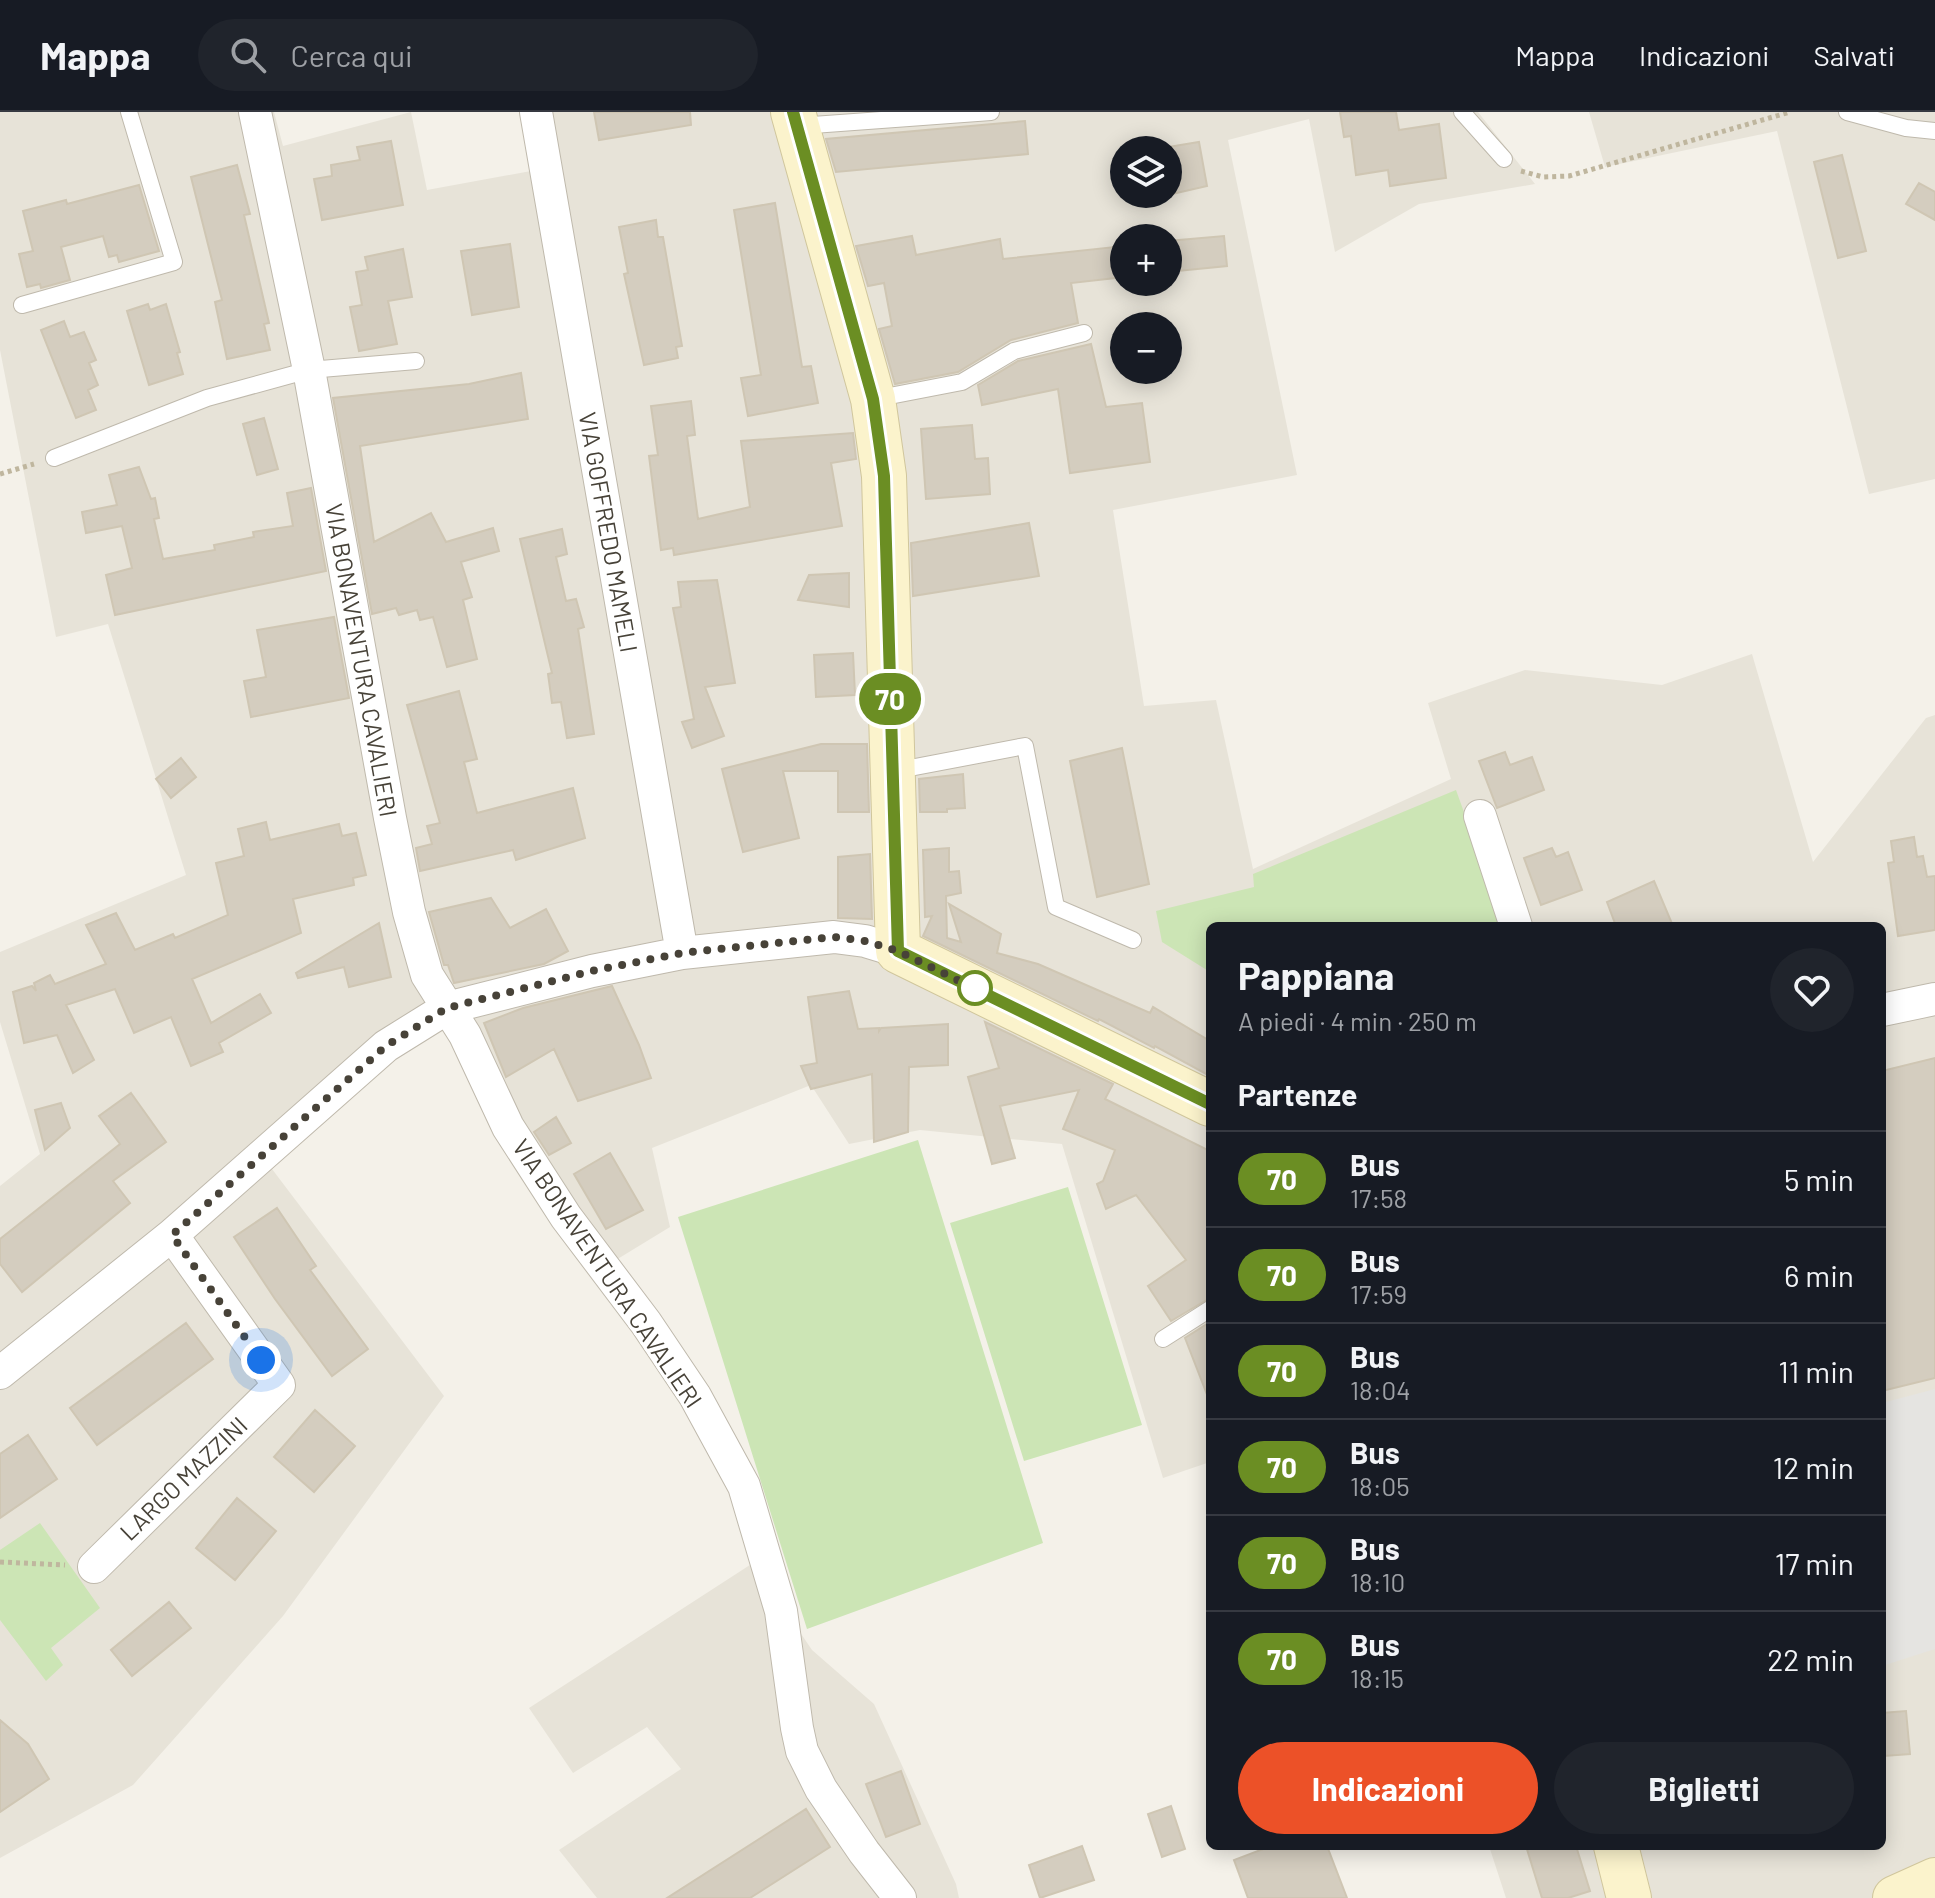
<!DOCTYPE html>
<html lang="it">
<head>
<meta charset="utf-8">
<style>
  :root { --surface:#171b24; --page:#20242c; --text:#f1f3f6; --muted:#9ea1a6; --line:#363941; --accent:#ec5128 }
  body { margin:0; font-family:Barlow,sans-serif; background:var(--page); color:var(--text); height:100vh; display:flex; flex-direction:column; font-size:30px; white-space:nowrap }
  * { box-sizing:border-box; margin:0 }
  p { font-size:26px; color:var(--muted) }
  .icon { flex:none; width:44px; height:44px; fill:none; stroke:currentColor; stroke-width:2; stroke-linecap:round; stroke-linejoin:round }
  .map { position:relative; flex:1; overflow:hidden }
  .sheet { position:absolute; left:1206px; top:810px; width:680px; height:928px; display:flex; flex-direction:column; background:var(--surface); border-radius:12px; box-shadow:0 4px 20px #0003 }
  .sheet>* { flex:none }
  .badge { padding:0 16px; border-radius:26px; font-size:28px; line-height:52px }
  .buttons { position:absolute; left:1110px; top:24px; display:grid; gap:16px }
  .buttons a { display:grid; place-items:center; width:72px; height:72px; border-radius:50%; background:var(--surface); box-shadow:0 4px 20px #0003; font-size:40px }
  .you { position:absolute; width:40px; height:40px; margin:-20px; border:6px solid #fff; border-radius:50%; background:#1a73e8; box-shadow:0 0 0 12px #1a73e833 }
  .map>.badge { position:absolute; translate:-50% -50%; box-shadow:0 0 0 4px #fff }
  h2 { padding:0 32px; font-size:30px; line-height:72px }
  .round { display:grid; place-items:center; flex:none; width:84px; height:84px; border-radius:42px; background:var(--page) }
  .summary { display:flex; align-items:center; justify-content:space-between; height:136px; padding:0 32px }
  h1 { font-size:38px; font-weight:700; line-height:60px }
  .action { display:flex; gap:16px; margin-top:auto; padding:16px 32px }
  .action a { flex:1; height:92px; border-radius:48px; background:var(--accent); color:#fff; font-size:32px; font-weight:700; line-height:92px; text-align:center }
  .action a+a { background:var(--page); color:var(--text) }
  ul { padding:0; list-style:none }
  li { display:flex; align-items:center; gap:24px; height:96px; padding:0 32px; border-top:2px solid var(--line) }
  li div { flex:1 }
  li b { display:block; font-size:30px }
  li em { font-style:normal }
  li .badge { min-width:88px; font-weight:700; text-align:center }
  header { display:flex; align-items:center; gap:48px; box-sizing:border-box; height:112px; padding:0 40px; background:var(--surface); border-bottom:2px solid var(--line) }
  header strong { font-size:38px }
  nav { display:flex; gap:44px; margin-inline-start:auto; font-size:28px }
  .search { width:560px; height:72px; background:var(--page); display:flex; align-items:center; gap:20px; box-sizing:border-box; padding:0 28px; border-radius:44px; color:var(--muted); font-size:30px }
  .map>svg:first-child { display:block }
  .residential { fill:#e7e3d8; fill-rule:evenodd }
  .green { fill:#cce5b5 }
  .parking { fill:#e5e4e1 }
  .building { fill:#d4cdbf; stroke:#cfc6b3; stroke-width:2 }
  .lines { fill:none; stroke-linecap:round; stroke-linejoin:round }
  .lane-casing { stroke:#bfb9ac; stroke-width:18 }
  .street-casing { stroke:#bfb9ac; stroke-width:34 }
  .secondary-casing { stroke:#d0c69c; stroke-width:46 }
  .path { stroke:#bfb69e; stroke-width:5; stroke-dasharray:4 4; stroke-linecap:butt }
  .lane { stroke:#fff; stroke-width:16 }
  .street { stroke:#fff; stroke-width:32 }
  .secondary { stroke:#fbf3cc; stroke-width:44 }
  .line-casing { stroke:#fff; stroke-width:18 }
  .line { stroke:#6b8e23; stroke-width:12 }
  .walk { stroke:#474238; stroke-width:8; stroke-dasharray:0 14.4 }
  .stop-dot { fill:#fff; stroke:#6b8e23; stroke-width:4 }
  .labels { text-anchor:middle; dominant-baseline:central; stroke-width:6; stroke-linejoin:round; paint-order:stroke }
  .street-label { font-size:24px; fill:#474238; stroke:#fff }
</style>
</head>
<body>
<header>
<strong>Mappa</strong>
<div class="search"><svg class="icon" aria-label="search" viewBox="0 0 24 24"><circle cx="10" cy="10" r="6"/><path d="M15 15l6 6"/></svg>Cerca qui</div>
<nav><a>Mappa</a><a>Indicazioni</a><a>Salvati</a></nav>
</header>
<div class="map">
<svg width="1935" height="1786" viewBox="0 0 1935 1786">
  <rect width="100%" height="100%" fill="#f4f1e9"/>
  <!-- residential -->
  <path class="residential" d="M0,0H274L283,34L411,0L427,78L531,59L521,0H1478L1535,72L1419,92L1335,140L1309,7L1228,28L1297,363L1113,398L1144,594L1216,588L1253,757L1451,667L1428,591L1525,558L1662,573L1752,542L1813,750L1926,606L1935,603V1786H1506L1489,1734H1882V814H1210V1350L1163,1366L1062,1032L920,1018L849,1032L811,973L652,1036L670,1115L593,1162L446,914L391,946L348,990L272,1057L444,1284L283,1504L133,1673L0,1746V1074L40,1042L0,910V840L186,763L108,512L56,525L0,238ZM1124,38H1168V82H1124ZM1124,126H1168V170H1124ZM1124,214H1168V258H1124Z
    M1589,0H1935V367L1869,382L1777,19L1605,55Z
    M753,1451L812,1538L874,1592L956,1772L959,1786H597L559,1738L681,1657L647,1615L573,1661L529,1596Z"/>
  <!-- green -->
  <path class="green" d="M1456,678L1505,814H1210V860L1162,830L1156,799L1254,775L1253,762Z
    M918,1028L1043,1431L807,1517L678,1105Z
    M1068,1075L1142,1313L1024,1349L950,1111Z
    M40,1411L100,1496L51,1536L63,1553L46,1569L0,1508V1438Z"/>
  <!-- parking -->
  <path class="parking" d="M1935,1277V1537L1882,1554V1291Z"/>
  <!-- building -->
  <path class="building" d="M594,0H690L691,13L599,28Z
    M1340,0H1396L1399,18L1439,12L1446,66L1390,74L1388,58L1356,63L1351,24L1344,25Z
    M1025,9L1028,42L836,60L826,27Z
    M391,29L403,93L322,108L314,67L332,64L331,53L360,48L357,35Z
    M1199,30L1207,74L1168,83V35Z
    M1842,43L1866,139L1838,146L1814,50Z
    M237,53L250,102L244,103L269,211L264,212L270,238L227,247L215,190L222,188L191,65Z
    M1919,71L1935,80V108L1906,92Z
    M139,73L159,139L119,150L117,143L109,145L103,124L61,135L70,168L41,176L40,172L27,175L19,142L33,139L23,99L66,88L67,92Z
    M775,91L802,255L811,254L818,291L748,304L741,266L761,263L734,98Z
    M656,108L658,125H663L682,234L676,235L678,246L644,253L624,162L628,161L619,115Z
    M912,124L916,143L1000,127L1003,147L1124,134V165L1071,171L1078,211L1011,228L958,260L895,272L879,217L892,214L884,171L868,174L856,134Z
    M1224,124L1227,154L1168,160V129Z
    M510,132L519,195L472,203L461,139Z
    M403,137L412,185L388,189L397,232L359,239L350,195L362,193L356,160L368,158L365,145Z
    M148,192L150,198L166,192L180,240L177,241L183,262L149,273L127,199Z
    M64,209L70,225L84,220L96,248L89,251L98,273L88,278L96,298L76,306L41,218Z
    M1091,232L1106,295L1142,291L1150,350L1070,361L1058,277L982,293L978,273L1018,249Z
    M521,261L528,307L360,334L374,430L431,401L446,430L493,416L499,439L461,450L472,485L463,488L477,547L447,555L433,505L420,508L417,498L399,503L396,496L372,502L333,286L469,272Z
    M691,289L695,323L687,324L698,407L750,395L741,329L853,321L856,347L831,351L842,414L674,443L673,436L661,438L649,344L658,343L651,294Z
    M264,306L278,357L257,363L243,312Z
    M972,313L975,347L988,346L990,382L926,387L921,317Z
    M139,355L151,387L155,386L159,406L154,407L163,447L215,438L214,433L254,425L253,420L293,414L287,381L311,376L326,459L115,503L106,463L132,456L122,414L86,421L82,400L117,393L109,363Z
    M1029,411L1039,464L913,484L911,431Z
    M562,417L567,442L556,445L566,489L576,487L584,515L578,517L594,622L567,626L561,590L552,591L548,562L552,561L520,427Z
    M849,461V495L798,488L809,463Z
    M717,468L735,571L705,575L724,624L692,636L682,610L694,607L673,496L681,495L678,470Z
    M334,505L349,586L251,605L244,569L266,565L257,518Z
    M853,541L855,583L816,585L814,543Z
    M459,579L477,647L464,650L477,701L573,676L585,726L516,748L513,738L420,759L416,736L432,732L427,714L440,711L407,593Z
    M821,632H867L869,700H838V659H783L799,726L743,740L722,657Z
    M1122,636L1149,772L1097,785L1070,649Z
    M1505,640L1510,653L1532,645L1544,678L1497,696L1479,649Z
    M181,646L196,665L171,686L156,667Z
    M963,662L965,696L947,697V700H920L919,667Z
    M266,710L270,728L339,712L342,724L356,721L366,763L353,766L354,773L293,787L301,821L192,867L211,911L260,882L271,901L219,931L223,940L191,954L171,905L134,921L115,877L66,893L94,948L73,961L57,923L24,931L13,880L32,874L36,879L34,871L50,863L55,872L106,852L86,813L116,801L135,838L173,822L175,826L228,803L216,751L244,744L238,717Z
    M1914,725L1917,745L1923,744L1927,765L1935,764V818L1898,824L1888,751L1894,750L1891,729Z
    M949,736V760L959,759L961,781L946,784L947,826L961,830L949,792L1001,822L997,841L1038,852L1150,901L1153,895L1210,929V964L1155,934L1154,936L1099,907L1098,909L923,824L932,804L925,805L923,738Z
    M1552,736L1556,745L1568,740L1582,778L1541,793L1524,746Z
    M870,742L872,807L838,806V745Z
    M1654,769L1673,814H1616L1607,790Z
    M491,786L510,816L546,797L568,839L544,852L454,871L448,853H444L429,800Z
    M379,811L391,865L349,875L344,855L298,866L296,861Z
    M612,874L639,933L651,966L578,989L554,937L506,965L484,911L523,896Z
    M849,879L858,917L879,916V919L881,916L948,912V953L909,955L908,1020L874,1030L872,962L811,977L801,954L817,951L808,885Z
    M985,910L1113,972L1105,987L1210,1039V1186L1171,1209L1148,1174L1186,1148L1136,1083L1106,1097L1097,1072L1103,1069L1115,1038L1063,1017L1079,978L1000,994L1015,1046L992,1052L968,965L999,956Z
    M1935,946V1266L1882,1279V959Z
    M131,981L166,1030L113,1069L130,1091L22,1180L0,1152V1127L120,1032L99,1004Z
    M61,991L70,1016L45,1038L35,998Z
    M556,1005L571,1031L549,1043L534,1020Z
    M610,1041L643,1098L606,1117L574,1062Z
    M277,1096L316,1154L310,1158L368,1237L332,1264L275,1187L234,1125Z
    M1210,1210V1284L1208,1285L1185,1226Z
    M186,1211L213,1247L97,1333L70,1296Z
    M315,1298L355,1334L314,1380L274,1345Z
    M28,1323L57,1367L0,1406V1342Z
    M237,1386L276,1419L235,1468L196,1436Z
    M169,1490L191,1516L132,1564L111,1538Z
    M1906,1599L1910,1642L1884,1644L1882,1601Z
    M0,1608L28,1632L49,1667L0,1700Z
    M901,1659L920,1712L886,1725L866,1672Z
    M1171,1694L1185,1737L1162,1745L1148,1702Z
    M806,1697L830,1735L750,1786H667Z
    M1082,1734L1094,1768L1040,1786L1029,1753Z
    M1271,1734H1327L1347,1786H1248L1234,1748Z
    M1526,1734H1576L1590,1779L1568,1786H1542Z"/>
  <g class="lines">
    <defs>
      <path id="lane" d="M1462,0L1504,47
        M1847,0L1906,16L1935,19
        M799,14L991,0
        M22,193L174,150L129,0
        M874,287L962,270L1014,239L1084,221
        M54,346L207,286L309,258L416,249
        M894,659L1025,634L1056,795L1133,828
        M1163,1227L1210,1197"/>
      <path id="street" d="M255,0L309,258L390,706L409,800L427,863L465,923L508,1015L566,1105L646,1211L695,1284L744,1374L781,1499L797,1616L802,1639L821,1677L864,1740L900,1786
        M536,0L682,841
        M1480,704L1516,814
        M1882,898L1935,887
        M0,1261L172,1123L386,934L447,896L592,859L682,841L834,825L865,829L898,839
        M94,1455L279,1273L172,1123"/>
      <path id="secondary" d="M793,0L873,287L884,364L898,839L1210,992
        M1616,1734L1629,1786
        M1895,1786L1935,1768"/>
    </defs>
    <!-- lane casing -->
    <use href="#lane" class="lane-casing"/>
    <!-- street casing -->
    <use href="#street" class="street-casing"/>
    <!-- secondary casing -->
    <use href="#secondary" class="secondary-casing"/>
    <!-- path -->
    <path class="path" d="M1521,59L1543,65L1569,64L1790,0
      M0,362L34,352
      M0,1450L65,1453"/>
    <!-- lane -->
    <use href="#lane" class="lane"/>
    <!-- street -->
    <use href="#street" class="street"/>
    <!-- secondary -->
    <use href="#secondary" class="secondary"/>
  </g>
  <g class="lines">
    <defs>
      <path id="line" d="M793,0L873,287L884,364L898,839L1210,992"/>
    </defs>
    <!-- line casing -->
    <use href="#line" class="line-casing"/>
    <!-- line -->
    <use href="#line" class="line"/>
    <!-- walk -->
    <path class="walk" d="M261,1248L172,1123L386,934L447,896L592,859L682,841L834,825L865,829L898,839L982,880L975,876"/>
  </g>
  <!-- markers -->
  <circle class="stop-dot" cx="975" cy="876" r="16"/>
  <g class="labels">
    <!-- street labels -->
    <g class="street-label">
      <text transform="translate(609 420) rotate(80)">VIA GOFFREDO MAMELI</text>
      <text transform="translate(362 548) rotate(80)">VIA BONAVENTURA CAVALIERI</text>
      <text transform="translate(608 1161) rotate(56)">VIA BONAVENTURA CAVALIERI</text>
      <text transform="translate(183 1366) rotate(-44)">LARGO MAZZINI</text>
    </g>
  </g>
</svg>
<div class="buttons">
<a><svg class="icon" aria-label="layers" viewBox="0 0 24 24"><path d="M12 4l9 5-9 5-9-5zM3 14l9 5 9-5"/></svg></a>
<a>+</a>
<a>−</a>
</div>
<div class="you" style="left:261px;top:1248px"></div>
<b class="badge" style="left:890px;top:587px;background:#6b8e23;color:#fff">70</b>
<section class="sheet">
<div class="summary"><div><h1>Pappiana</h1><p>A piedi · 4 min · 250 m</p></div><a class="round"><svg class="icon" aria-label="heart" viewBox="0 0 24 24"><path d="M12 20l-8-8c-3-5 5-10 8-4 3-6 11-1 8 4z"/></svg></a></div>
<h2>Partenze</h2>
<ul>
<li><span class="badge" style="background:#6b8e23;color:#fff">70</span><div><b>Bus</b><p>17:58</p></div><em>5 min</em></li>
<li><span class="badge" style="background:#6b8e23;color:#fff">70</span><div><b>Bus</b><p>17:59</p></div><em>6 min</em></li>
<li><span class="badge" style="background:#6b8e23;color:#fff">70</span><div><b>Bus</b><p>18:04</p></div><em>11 min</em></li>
<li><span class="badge" style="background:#6b8e23;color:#fff">70</span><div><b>Bus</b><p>18:05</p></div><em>12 min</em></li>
<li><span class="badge" style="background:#6b8e23;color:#fff">70</span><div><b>Bus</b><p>18:10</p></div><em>17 min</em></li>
<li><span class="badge" style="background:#6b8e23;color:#fff">70</span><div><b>Bus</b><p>18:15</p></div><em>22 min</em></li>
</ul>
<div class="action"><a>Indicazioni</a><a>Biglietti</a></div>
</section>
</div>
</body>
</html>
